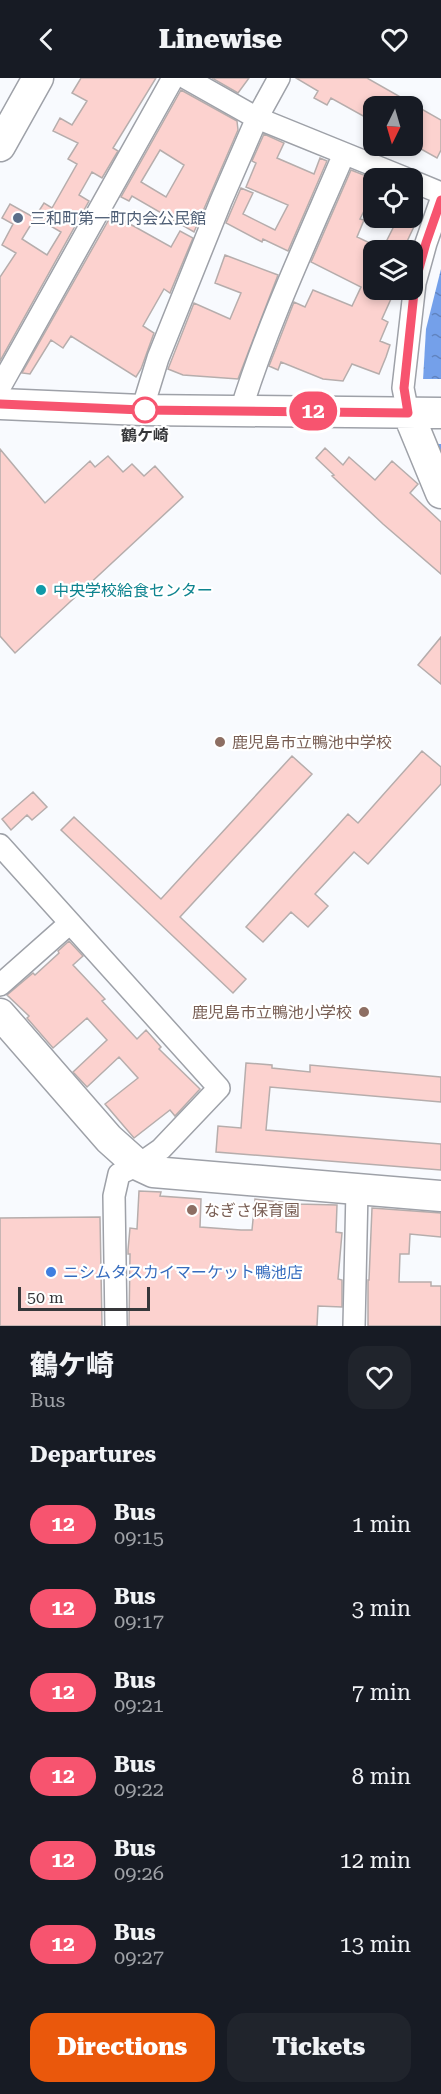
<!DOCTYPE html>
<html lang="en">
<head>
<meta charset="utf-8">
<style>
  :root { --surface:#171b24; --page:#20242c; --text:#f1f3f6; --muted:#9ea1a6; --accent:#ea580c }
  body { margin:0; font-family:"Roboto Serif","Noto Sans JP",serif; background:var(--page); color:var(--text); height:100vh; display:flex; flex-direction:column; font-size:22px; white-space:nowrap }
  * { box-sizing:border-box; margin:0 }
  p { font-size:20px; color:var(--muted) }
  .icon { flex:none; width:33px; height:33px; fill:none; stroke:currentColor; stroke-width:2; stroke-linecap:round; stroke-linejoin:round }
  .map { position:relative; height:1248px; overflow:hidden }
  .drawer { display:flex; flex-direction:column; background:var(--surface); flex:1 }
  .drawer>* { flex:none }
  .badge { padding:0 12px; border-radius:20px; font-size:21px; line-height:39px }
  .needle { width:39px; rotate:185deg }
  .fabs { position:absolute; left:363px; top:18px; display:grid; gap:12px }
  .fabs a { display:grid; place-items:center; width:60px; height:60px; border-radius:12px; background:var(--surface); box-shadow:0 3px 9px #0003; font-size:30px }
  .scale { position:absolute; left:18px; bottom:15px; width:132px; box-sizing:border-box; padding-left:6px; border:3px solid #36373a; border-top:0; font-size:16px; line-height:21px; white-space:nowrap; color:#36373a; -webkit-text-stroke:4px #fff; paint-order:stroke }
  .map>.badge { position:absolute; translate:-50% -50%; box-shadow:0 0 0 3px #fff }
  h2 { padding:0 30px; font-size:22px; line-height:54px }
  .round { display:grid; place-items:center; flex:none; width:63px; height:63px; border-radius:18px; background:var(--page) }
  .head { display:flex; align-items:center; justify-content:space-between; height:102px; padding:0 30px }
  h1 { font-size:28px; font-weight:800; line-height:45px }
  .primary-button { display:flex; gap:12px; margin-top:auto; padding:12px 30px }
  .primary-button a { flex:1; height:69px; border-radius:18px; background:var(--accent); color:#fff; font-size:24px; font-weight:800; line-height:69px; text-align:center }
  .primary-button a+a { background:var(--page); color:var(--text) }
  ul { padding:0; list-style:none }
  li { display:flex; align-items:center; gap:18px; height:84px; padding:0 30px }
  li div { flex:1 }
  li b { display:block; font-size:22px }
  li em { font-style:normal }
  li .badge { min-width:66px; font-weight:700; text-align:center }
  header { display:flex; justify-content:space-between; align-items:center; height:78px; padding:0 30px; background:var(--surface); font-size:27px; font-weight:800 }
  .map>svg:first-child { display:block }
  .water { fill:url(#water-ripples) }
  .pier { fill:#f8fafe }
  .building { fill:#fcd2cf; stroke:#b6adac; stroke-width:1.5; fill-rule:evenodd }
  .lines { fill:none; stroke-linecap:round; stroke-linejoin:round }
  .street-casing { stroke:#9ea1a8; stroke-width:24 }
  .secondary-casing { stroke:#9ea1a8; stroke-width:33 }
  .street { stroke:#fff; stroke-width:21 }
  .secondary { stroke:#fff; stroke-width:30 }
  .line-casing { stroke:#fff; stroke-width:14 }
  .line { stroke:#f7546f; stroke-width:9 }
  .service-dot { fill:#5c6f8a; stroke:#fff; stroke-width:2 }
  .stop-dot { fill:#fff; stroke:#f7546f; stroke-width:3 }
  .culture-dot { fill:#0f9aa8; stroke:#fff; stroke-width:2 }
  .education-dot { fill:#8d6e63; stroke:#fff; stroke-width:2 }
  .shop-dot { fill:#3f7fe0; stroke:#fff; stroke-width:2 }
  .labels { text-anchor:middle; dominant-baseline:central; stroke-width:4.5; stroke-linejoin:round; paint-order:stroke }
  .service-label { font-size:16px; fill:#4e5e75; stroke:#fff; text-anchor:start }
  .stop-label { font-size:16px; font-weight:bold; fill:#36373a; stroke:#fff }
  .culture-label { font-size:16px; fill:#0d838f; stroke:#fff; text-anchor:start }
  .education-label { font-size:16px; fill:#785e54; stroke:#fff; text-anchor:start }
  .shop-label { font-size:16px; fill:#366cbe; stroke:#fff; text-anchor:start }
</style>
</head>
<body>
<header><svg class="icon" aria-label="back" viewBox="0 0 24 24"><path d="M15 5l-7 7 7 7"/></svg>Linewise<svg class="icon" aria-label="heart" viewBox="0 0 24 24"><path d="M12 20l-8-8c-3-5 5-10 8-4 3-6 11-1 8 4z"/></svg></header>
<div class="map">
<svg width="441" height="1248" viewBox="0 0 441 1248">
  <defs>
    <pattern id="water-ripples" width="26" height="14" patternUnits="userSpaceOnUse" patternTransform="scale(1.5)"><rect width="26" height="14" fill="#74a0ea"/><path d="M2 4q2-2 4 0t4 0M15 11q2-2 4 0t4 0" fill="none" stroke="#6083bf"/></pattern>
  </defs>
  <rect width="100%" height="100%" fill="#f8fafe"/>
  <!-- water -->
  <path class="water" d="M441,191V380L436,369L423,302L426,251Z"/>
  <!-- pier -->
  <path class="pier" d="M420,301H441V366H433Z"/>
  <!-- building -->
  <path class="building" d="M81,0H156L113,70L118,73L102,100L92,94L79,117L89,123L0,283V199L16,175L2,167L13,146L2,140L10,126L35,140L22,161L47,177L61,154L35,139L44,125L52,130L77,86L68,81L78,65L53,53L60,40L72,47L87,23L72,15Z
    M212,0H249L238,15Z
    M296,0H367L441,42V72L437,80L412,66V28H374V44L331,20L327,27L314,20L318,13Z
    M181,12L237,43L238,52L194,154L132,118L129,123L121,119ZM160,72L184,87L166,119L141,104Z
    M264,56L284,65L277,80L314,96L320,80L327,83L288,173L263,161L262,164L226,145L241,110L253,115L243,136L275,152L288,127L246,109L256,85L252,83Z
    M351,92L374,101V113L360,141L364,142L357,159L374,167V212H395L382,241L388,244L380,263L390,267L386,279L379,296L352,286L343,303L323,301L281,284L278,292L269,288L294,224L305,229L313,212L352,228L361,209L311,184Z
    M112,136L171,169L180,153L193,160L170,215L164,211L143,248L154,255L141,291L136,299L71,258L63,270L51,262L30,296L22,295Z
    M398,140H418L403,172H382Z
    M225,177L278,197L238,301L183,297L168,291L194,225L230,241L241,215L215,205Z
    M325,370L343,387L349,379L375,402L392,383L418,406L410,415L441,444V496L383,446L332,398L334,397L316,380Z
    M0,371L45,425L90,383L95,389L108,378L123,394L132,386L144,398L155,388L183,419L15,575L0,558Z
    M441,559V606L418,587Z
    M422,673L441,689V706L368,786L354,774L315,816L328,828L308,849L291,834L263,864L246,849L348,736L358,745Z
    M292,678L312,696L180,839L246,901L233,915L61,752L74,739L161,821Z
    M33,714L47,729L32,742L27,737L11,752L2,741Z
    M69,863L83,878L73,887L105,921L102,923L137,961L146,952L161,969L159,971L200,1011L175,1038L170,1032L134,1060L105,1026L138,1000L119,979L87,1009L73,994L107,962L87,940L53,970L27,940L29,938L7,917L33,895L35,897L59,875L58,873Z
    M246,985L272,987V990L310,994V987L441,999V1024L270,1009L266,1052L441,1066V1092L216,1074L218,1048L241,1050Z
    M139,1113L161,1114L160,1118L201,1121L200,1149L241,1152H252L255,1121L297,1126L337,1127L336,1154L342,1155L338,1201L342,1202V1229L318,1228L317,1248H129L130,1176H128V1172L130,1150L137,1151Z
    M372,1130L441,1135V1159L410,1156L409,1176H400L399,1204H431V1208H441V1248H368V1202H369Z
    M100,1139L102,1248H0V1140Z"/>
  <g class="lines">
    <defs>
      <path id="street" d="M186,0L257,40L405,100
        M412,103L441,115
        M0,309L173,0
        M142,332L158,280L221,123L257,40L279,0
        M241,332C268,245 308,160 344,76
        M408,335L403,310L415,205L426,165L441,122
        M0,767L219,1010L161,1071L138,1087L119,1096L114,1118L116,1248
        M0,907L70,845
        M354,1248L357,1112"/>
      <path id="secondary" d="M0,68L38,0
        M0,326L142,332L441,335
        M408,335L441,415
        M0,936L109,1061L138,1087L153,1094L441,1118"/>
    </defs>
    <!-- street casing -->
    <use href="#street" class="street-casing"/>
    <!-- secondary casing -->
    <use href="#secondary" class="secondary-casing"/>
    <!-- street -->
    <use href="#street" class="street"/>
    <!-- secondary -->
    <use href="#secondary" class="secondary"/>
  </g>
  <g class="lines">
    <defs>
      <path id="line" d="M0,326L142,332L408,335L404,310L415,205L426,165L441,122"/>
    </defs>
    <!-- line casing -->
    <use href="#line" class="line-casing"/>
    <!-- line -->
    <use href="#line" class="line"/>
  </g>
  <!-- markers -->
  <circle class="service-dot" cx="18" cy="140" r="6"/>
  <circle class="stop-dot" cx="145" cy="332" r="12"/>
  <circle class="culture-dot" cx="41" cy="512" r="6"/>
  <g class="education-dot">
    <circle cx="220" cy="664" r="6"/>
    <circle cx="364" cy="934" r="6"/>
    <circle cx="192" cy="1132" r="6"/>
  </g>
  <circle class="shop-dot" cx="51" cy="1194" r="6"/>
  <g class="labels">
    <!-- service labels -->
    <g class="service-label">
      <text x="30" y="140">三和町第一町内会公民館</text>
    </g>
    <!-- stop labels -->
    <g class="stop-label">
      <text x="145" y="357">鶴ケ崎</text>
    </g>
    <!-- culture labels -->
    <g class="culture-label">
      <text x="53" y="512">中央学校給食センター</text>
    </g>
    <!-- education labels -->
    <g class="education-label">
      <text x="232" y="664">鹿児島市立鴨池中学校</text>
      <text x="352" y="934" text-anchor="end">鹿児島市立鴨池小学校</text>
      <text x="204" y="1132">なぎさ保育園</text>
    </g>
    <!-- shop labels -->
    <g class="shop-label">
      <text x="63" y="1194">ニシムタスカイマーケット鴨池店</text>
    </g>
  </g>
</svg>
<div class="fabs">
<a><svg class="needle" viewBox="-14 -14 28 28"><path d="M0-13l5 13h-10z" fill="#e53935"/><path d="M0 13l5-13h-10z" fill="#9ea1a6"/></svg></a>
<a><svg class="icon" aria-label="locate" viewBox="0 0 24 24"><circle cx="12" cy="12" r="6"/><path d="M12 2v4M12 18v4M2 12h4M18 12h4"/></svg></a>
<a><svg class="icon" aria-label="layers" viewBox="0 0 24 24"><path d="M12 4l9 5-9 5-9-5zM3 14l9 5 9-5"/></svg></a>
</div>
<div class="scale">50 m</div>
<b class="badge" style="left:313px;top:333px;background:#f7546f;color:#fff">12</b>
</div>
<section class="drawer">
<div class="head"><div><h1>鶴ケ崎</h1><p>Bus</p></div><a class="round"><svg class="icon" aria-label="heart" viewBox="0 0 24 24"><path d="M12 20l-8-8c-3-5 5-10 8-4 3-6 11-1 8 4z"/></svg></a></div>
<h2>Departures</h2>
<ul>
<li><span class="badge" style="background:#f7546f;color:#fff">12</span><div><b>Bus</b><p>09:15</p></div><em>1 min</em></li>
<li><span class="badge" style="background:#f7546f;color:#fff">12</span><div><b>Bus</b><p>09:17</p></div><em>3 min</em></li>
<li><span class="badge" style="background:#f7546f;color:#fff">12</span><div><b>Bus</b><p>09:21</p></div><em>7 min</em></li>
<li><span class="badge" style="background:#f7546f;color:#fff">12</span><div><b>Bus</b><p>09:22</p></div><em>8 min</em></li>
<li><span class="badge" style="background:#f7546f;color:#fff">12</span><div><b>Bus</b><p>09:26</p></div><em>12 min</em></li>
<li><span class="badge" style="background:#f7546f;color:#fff">12</span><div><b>Bus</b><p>09:27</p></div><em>13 min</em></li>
</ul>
<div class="primary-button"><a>Directions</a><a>Tickets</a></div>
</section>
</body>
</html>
